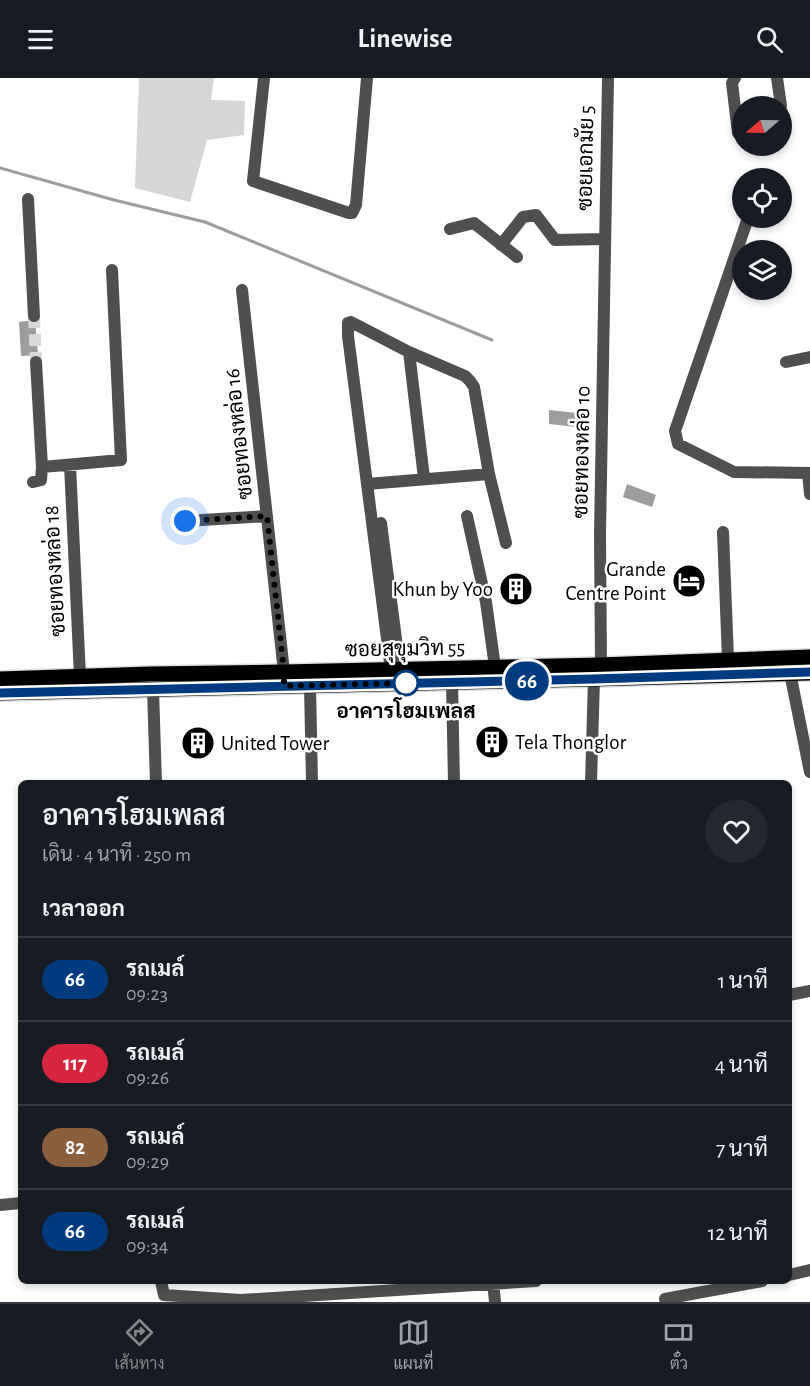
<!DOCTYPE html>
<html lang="th">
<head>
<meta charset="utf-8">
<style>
  :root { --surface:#171b24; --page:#242831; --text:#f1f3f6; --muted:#9ea1a6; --line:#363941; --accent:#858687 }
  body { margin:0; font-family:"Alegreya Sans",Sarabun,sans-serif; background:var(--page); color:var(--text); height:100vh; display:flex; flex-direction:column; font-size:22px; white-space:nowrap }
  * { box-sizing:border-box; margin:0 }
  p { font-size:20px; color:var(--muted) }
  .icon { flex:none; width:33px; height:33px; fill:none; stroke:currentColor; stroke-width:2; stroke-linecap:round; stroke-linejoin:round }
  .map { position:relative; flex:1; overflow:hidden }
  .details { position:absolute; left:18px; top:702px; width:774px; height:504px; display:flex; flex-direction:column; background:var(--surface); border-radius:9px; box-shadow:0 3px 9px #0003 }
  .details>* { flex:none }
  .badge { padding:0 12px; border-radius:20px; font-size:21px; line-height:39px }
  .needle { width:39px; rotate:250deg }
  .tools { position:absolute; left:732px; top:18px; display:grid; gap:12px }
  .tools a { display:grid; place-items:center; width:60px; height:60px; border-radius:50%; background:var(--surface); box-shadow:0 3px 9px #0003; font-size:30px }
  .you { position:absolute; width:30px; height:30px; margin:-15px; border:4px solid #fff; border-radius:50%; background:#1a73e8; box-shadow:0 0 0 9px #1a73e833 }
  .map>.badge { position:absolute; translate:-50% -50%; box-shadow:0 0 0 3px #fff }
  h2 { padding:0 24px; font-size:22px; line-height:54px }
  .round { display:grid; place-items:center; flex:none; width:63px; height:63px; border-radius:32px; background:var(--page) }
  .headline { display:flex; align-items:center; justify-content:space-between; height:102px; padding:0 24px }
  h1 { font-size:28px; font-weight:600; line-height:45px }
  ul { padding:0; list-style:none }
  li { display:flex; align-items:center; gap:18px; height:84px; padding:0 24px; border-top:2px solid var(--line) }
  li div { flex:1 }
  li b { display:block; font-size:22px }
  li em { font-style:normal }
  li .badge { min-width:66px; font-weight:700; text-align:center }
  header { display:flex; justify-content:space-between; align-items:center; height:78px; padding:0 24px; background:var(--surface); font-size:27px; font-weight:600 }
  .tab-bar { display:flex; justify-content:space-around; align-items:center; height:84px; border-top:2px solid var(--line); background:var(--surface); font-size:16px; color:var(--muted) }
  .tab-bar a { display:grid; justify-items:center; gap:3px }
  .tab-bar .current { color:var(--accent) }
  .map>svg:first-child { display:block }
  .green { fill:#d6d6d6 }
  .water { fill:#9d9d9d }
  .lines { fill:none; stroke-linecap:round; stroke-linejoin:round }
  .stream { stroke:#9d9d9d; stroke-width:3 }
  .minor-tunnel { stroke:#d9d9d9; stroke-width:12; stroke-dasharray:12 6; stroke-linecap:butt }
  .major-casing { stroke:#dbdbdb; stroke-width:18 }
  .minor { stroke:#4f4f4f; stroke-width:12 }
  .major { stroke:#000; stroke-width:15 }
  .line-casing { stroke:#fff; stroke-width:14 }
  .line { stroke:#003b80; stroke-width:9 }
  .walk { stroke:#000; stroke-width:6; stroke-dasharray:0 10.8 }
  .stop-dot { fill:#fff; stroke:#003b80; stroke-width:3 }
  .labels { text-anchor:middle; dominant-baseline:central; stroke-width:5; stroke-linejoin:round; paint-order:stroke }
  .street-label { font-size:21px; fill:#000; stroke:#fff }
  .poi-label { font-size:21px; fill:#000; stroke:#fff; text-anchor:end }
  .stop-label { font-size:21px; font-weight:bold; fill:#000; stroke:#fff }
</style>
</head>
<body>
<header><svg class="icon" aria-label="menu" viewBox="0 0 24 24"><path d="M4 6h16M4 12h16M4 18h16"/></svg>Linewise<svg class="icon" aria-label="search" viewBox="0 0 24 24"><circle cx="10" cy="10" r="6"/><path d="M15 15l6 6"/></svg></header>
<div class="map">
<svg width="810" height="1224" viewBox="0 0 810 1224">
  <rect width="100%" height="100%" fill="#fff"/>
  <!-- green -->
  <path class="green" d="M139,0H214L211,22L245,23L244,57L207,62L190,124L135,110Z"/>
  <!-- water -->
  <path class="water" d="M35,242L38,277L21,278L19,244Z
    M549,332L577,335L576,349L549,346Z
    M627,406L656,417L652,429L623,419Z"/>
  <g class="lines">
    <!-- stream -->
    <path class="stream" d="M0,90L114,122L205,144L492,262"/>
    <!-- minor-tunnel -->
    <path class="minor-tunnel" d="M34,238L36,284"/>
    <defs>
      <path id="major" d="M0,601L151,596L284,594L601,587L810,579
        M0,615L594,601L810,595"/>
    </defs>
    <!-- major casing -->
    <use href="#major" class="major-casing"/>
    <!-- minor -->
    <path class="minor" d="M264,0L253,103L349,135H352L356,127L367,0
      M735,0L732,5L738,55
      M777,0L781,28
      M782,35L783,43
      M761,100L762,98
      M28,121L34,238
      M748,140L675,353L678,366L734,394L810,395
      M450,151L474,145L517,179
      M501,167L523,139L536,137L555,162L604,161
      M242,212L284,594
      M409,274L424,400
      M36,284L42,389L121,382L112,192
      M786,284L810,279
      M70,387L80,598
      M808,395L810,416
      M33,404L41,402L42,389
      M367,406L489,396
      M467,438L486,524L495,589
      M185,443L267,438
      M381,445L400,592
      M723,454L728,581
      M601,587L600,456L608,0
      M391,592L348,258V245L351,244L409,274L465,298L470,303L474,309L489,396L506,465
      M790,595L810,694
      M452,604L454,705
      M310,607L312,705
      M153,611L156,705
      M591,705L594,601
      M789,917L810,913
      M0,1127L21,1125
      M789,1197L810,1192
      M161,1203L164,1217L241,1222L536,1203
      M493,1203L495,1224
      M665,1221L762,1203"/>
    <!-- major -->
    <use href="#major" class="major"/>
  </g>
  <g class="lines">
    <defs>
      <path id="line" d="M0,615L594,601L810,594"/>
    </defs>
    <!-- line casing -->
    <use href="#line" class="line-casing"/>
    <!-- line -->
    <use href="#line" class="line"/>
    <!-- walk -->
    <path class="walk" d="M185,443L267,438L284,594V608L406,605"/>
  </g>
  <!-- icons -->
  <defs>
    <symbol id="hotel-disc" viewBox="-11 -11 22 22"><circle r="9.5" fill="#000" stroke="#fff"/><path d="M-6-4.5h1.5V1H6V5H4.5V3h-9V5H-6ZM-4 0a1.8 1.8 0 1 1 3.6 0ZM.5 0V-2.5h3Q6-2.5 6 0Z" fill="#fff"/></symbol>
    <symbol id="building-disc" viewBox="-11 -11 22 22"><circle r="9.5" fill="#000" stroke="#fff"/><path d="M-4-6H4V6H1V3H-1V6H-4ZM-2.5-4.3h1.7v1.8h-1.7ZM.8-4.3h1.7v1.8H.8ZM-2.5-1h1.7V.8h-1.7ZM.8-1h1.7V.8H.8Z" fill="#fff"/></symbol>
  </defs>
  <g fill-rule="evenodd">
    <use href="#hotel-disc" x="670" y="484" width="38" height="38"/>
    <use href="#building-disc" x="497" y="492" width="38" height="38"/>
    <use href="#building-disc" x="473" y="645" width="38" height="38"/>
    <use href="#building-disc" x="179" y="646" width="38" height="38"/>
  </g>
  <!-- markers -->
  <circle class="stop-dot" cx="406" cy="605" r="12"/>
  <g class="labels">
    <!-- street labels -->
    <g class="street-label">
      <text transform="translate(586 80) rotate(-89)">ซอยเอกมัย 5</text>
      <text transform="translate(239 356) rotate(-96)">ซอยทองหล่อ 16</text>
      <text transform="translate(582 374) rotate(-89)">ซอยทองหล่อ 10</text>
      <text transform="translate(55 493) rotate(-93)">ซอยทองหล่อ 18</text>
      <text transform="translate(405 571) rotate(-1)">ซอยสุขุมวิท 55</text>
    </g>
    <!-- poi labels -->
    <g class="poi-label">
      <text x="666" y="491">Grande<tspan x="666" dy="24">Centre Point</tspan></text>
      <text x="493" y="511">Khun by Yoo</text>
      <text x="515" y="664" text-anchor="start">Tela Thonglor</text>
      <text x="221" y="665" text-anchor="start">United Tower</text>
    </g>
    <!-- stop labels -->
    <g class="stop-label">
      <text x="406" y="633">อาคารโฮมเพลส</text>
    </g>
  </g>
</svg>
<div class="tools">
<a><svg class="needle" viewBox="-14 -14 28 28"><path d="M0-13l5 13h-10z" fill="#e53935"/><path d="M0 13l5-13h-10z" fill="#9ea1a6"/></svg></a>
<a><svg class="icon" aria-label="locate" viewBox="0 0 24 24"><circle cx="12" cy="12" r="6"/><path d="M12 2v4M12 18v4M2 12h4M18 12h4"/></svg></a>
<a><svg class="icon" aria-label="layers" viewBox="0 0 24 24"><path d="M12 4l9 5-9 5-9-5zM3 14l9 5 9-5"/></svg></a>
</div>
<div class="you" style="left:185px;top:443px"></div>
<b class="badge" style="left:527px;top:603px;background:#003b80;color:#fff">66</b>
<section class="details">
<div class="headline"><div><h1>อาคารโฮมเพลส</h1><p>เดิน · 4 นาที · 250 m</p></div><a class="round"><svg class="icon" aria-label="heart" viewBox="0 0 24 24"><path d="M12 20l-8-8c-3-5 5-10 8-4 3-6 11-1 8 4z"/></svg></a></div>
<h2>เวลาออก</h2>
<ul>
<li><span class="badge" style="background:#003b80;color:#fff">66</span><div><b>รถเมล์</b><p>09:23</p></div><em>1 นาที</em></li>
<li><span class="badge" style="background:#d7263d;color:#fff">117</span><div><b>รถเมล์</b><p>09:26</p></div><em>4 นาที</em></li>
<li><span class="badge" style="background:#8b5e3c;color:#fff">82</span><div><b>รถเมล์</b><p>09:29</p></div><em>7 นาที</em></li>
<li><span class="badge" style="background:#003b80;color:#fff">66</span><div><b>รถเมล์</b><p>09:34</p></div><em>12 นาที</em></li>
</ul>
</section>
</div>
<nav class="tab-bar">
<a class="current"><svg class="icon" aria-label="directions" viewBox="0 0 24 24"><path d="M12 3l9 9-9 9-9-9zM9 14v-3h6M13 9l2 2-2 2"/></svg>เส้นทาง</a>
<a><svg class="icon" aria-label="map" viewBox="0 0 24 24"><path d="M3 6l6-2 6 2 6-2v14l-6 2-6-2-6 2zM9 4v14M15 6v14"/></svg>แผนที่</a>
<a><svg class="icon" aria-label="tickets" viewBox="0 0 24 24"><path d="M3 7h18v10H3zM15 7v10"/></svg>ตั๋ว</a>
</nav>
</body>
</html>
